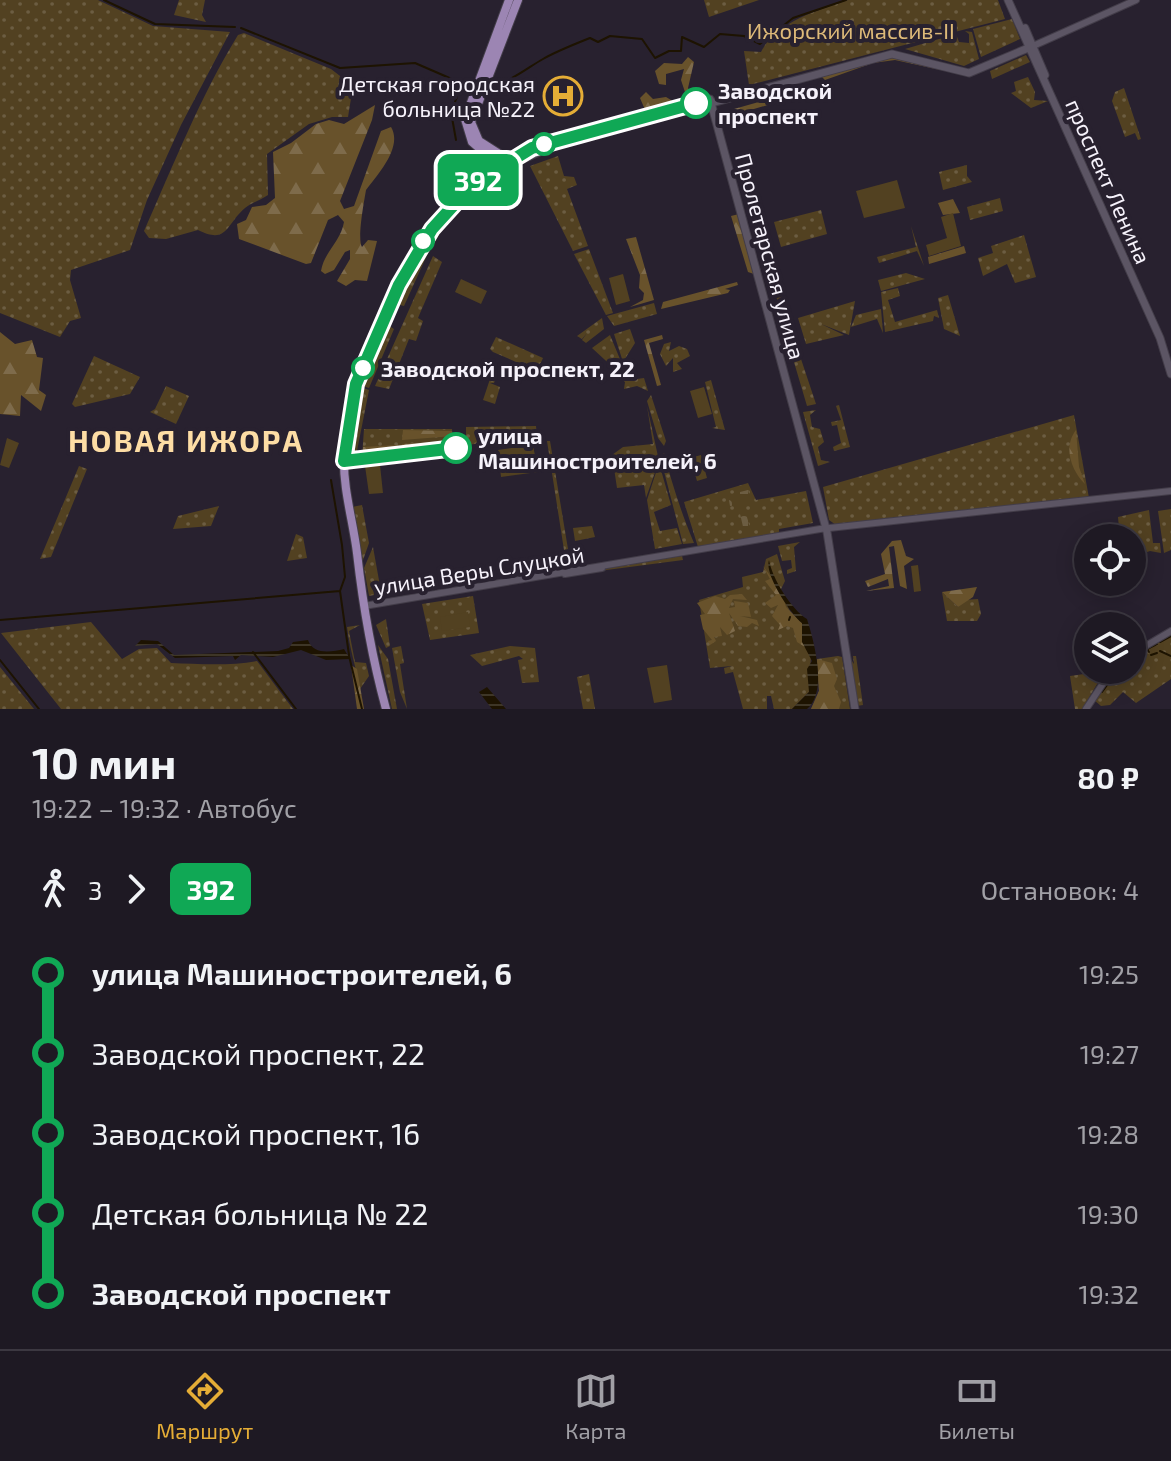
<!DOCTYPE html>
<html lang="ru">
<head>
<meta charset="utf-8">
<style>
  :root { --surface:#1e1923; --page:#26222b; --text:#f1f3f6; --muted:#a1a0a6; --line:#3c3841; --accent:#e5ad36 }
  body { margin:0; font-family:"Exo 2",sans-serif; background:var(--page); color:var(--text); height:100vh; display:flex; flex-direction:column; font-size:30px; white-space:nowrap }
  * { box-sizing:border-box; margin:0 }
  p { font-size:26px; color:var(--muted) }
  .icon { flex:none; width:44px; height:44px; fill:none; stroke:currentColor; stroke-width:2; stroke-linecap:round; stroke-linejoin:round }
  .map { position:relative; height:709px; overflow:hidden }
  .panel { display:flex; flex-direction:column; background:var(--surface); flex:1 }
  .panel>* { flex:none }
  .badge { padding:0 16px; border-radius:12px; font-size:28px; line-height:52px }
  .controls { position:absolute; left:1074px; top:524px; display:grid; gap:16px }
  .controls a { display:grid; place-items:center; width:72px; height:72px; border-radius:50%; background:var(--surface); box-shadow:0 4px 20px #0003,0 0 0 2px var(--line); font-size:40px }
  .map>.badge { position:absolute; translate:-50% -50%; box-shadow:0 0 0 4px #fff }
  .legs { display:flex; align-items:center; gap:12px; height:88px; padding:0 32px; font-size:26px }
  .legs p { margin-inline-start:auto }
  .headline { display:flex; align-items:center; justify-content:space-between; height:136px; padding:0 32px }
  h1 { font-size:44px; font-weight:700; line-height:60px }
  ul { padding:0 32px; list-style:none }
  li { display:flex; align-items:center; gap:28px; height:80px; font-size:30px }
  li i { display:grid; place-items:center; width:12px; height:100%; margin:0 10px; background:currentColor }
  li i::after { content:''; width:20px; height:20px; margin:-10px; border:6px solid; border-radius:50%; background:var(--surface) }
  li p { margin-inline-start:auto }
  li:first-child i { background:linear-gradient(#0000 50%,currentColor 0) }
  li:last-child i { background:linear-gradient(currentColor 50%,#0000 0) }
  .dock { display:flex; justify-content:space-around; align-items:center; height:112px; border-top:2px solid var(--line); background:var(--surface); font-size:22px; color:var(--muted) }
  .dock a { display:grid; justify-items:center; gap:4px }
  .dock .on { color:var(--accent) }
  .map>svg:first-child { display:block }
  .green { fill:url(#green-dots) }
  .forest { fill:url(#forest-firs) }
  .cemetery { fill:url(#cemetery-stones) }
  .pitch { fill:#524121 }
  .water { fill:url(#water-rules) }
  .lines { fill:none; stroke-linecap:round; stroke-linejoin:round }
  .stream { stroke:#1d1301; stroke-width:2 }
  .tertiary-casing { stroke:#433d49; stroke-width:8 }
  .secondary-casing { stroke:#433d49; stroke-width:9 }
  .primary-casing { stroke:#433d49; stroke-width:10 }
  .tertiary { stroke:#5c5564; stroke-width:6 }
  .secondary { stroke:#5c5564; stroke-width:7 }
  .primary { stroke:#9c85b3; stroke-width:8 }
  .line-1-casing { stroke:#fff; stroke-width:18 }
  .line-1 { stroke:#10a855; stroke-width:12 }
  .stop-1-dot { fill:#fff; stroke:#10a855; stroke-width:4 }
  .labels { text-anchor:middle; dominant-baseline:central; stroke-width:8; stroke-linejoin:round; paint-order:stroke }
  .park-label { font-size:22px; fill:#deba79; stroke:#28212f }
  .poi-label { font-size:22px; fill:#f6f2fb; stroke:#28212f; text-anchor:end }
  .stop-label { font-size:22px; font-weight:bold; fill:#f6f2fb; stroke:#28212f; text-anchor:start }
  .street-label { font-size:22px; fill:#f6f2fb; stroke:#28212f }
  .district-label { font-size:30px; font-weight:bold; letter-spacing:2px; fill:#fddda5; stroke:#28212f }
</style>
</head>
<body>
<div class="map">
<svg width="1171" height="709" viewBox="0 0 1171 709">
  <defs>
    <pattern id="green-dots" width="8" height="8" patternUnits="userSpaceOnUse" patternTransform="scale(2)"><rect width="8" height="8" fill="#524121"/><path d="M2 2h.1M6 6h.1" fill="none" stroke="#6c5d42" stroke-width="1.8" stroke-linecap="round"/></pattern>
    <pattern id="forest-firs" width="22" height="20" patternUnits="userSpaceOnUse" patternTransform="scale(2)"><rect width="22" height="20" fill="#68522b"/><path d="M5 1l3.5 6h-7zM16 11l3.5 6h-7z" fill="#7e6b4b"/></pattern>
    <pattern id="cemetery-stones" width="16" height="16" patternUnits="userSpaceOnUse" patternTransform="scale(2)"><rect width="16" height="16" fill="#524121"/><path d="M2 7V4a2 2 0 0 1 4 0v3zM10 15v-3a2 2 0 0 1 4 0v3z" fill="#6c5d42"/></pattern>
    <pattern id="water-rules" width="6" height="5" patternUnits="userSpaceOnUse" patternTransform="scale(2)"><rect width="6" height="5" fill="#1d1301"/><path d="M0 2.5h6" fill="none" stroke="#3e3627"/></pattern>
  </defs>
  <rect width="100%" height="100%" fill="#28212f"/>
  <!-- green -->
  <path class="green" d="M0,0H98L153,26L230,32L181,125L147,200L130,250L71,270L70,280L81,318L70,321L60,337L0,313Z
    M179,0H205L202,15L206,22L174,15Z
    M704,0H759L709,17Z
    M848,0H998L1005,19L749,85L744,51L761,52C777,21 817,11 848,0Z
    M1012,19L1020,39L981,57L973,29Z
    M965,31L972,32L979,59L964,66L905,49L956,34L959,42L969,43V34Z
    M244,33L331,69L353,86L348,117H332L309,124L267,154L268,195C261,200 251,203 245,208C226,224 228,245 198,230L166,239L149,238L144,231C174,164 200,97 238,35Z
    M1026,55L1030,62L992,79L990,71Z
    M1028,77L1035,92L1034,100L1048,101L1031,108L1011,93L1016,91L1014,82Z
    M1124,88L1141,139L1138,140L1135,133L1125,137L1112,101L1115,92Z
    M558,156L564,176L574,177L577,185L567,189L588,246L573,251L530,166Z
    M967,165V176L972,182L943,190L939,172Z
    M481,188L444,227L431,248L426,244L456,206Z
    M1000,198L1003,211L970,220L967,207Z
    M821,210L827,234L781,247L774,222Z
    M911,226L924,266L917,251L879,263L877,257L916,247Z
    M1024,235L1036,277L1015,283L1007,264L983,276L978,258L993,253L991,246Z
    M421,249L428,253L404,306L396,304L386,324L394,329L369,388L359,385L400,287Z
    M589,249L613,313L606,315L574,254Z
    M433,256L442,262L418,318L423,321L416,341L409,339L389,389L375,386Z
    M772,262L789,313L782,317L767,264Z
    M906,273L925,279L881,291L878,280Z
    M898,288L900,296L888,300L895,322L937,310L939,318L934,316L933,321L885,332L881,292Z
    M948,295L960,336L944,329L938,298Z
    M855,301L849,335L821,324L844,335L806,344L798,318Z
    M654,303L657,314L614,326L607,316Z
    M881,309L883,333L877,319L851,327L856,315Z
    M602,318L604,329L586,343L582,340L587,333L582,339L577,336Z
    M630,329L635,343L623,362L614,334Z
    M610,335L622,364L617,371L592,348Z
    M496,337L543,358L537,371L493,352L490,349Z
    M671,342L669,351L679,346L687,349L690,356L677,363L682,369L673,372V358L666,366L660,354L664,344Z
    M798,350L816,404L807,406L791,352Z
    M94,356L140,377L130,394L75,407L72,404Z
    M632,365L637,379L644,378L648,391L637,386L624,389L625,382L617,375L622,366L625,378L633,381L625,372Z
    M491,376L496,377L494,383H490L500,387L495,404L483,400Z
    M711,380L725,430L712,428L716,427L705,382Z
    M166,386L189,396L176,424L150,412L155,409Z
    M358,386L369,390L356,456H347Z
    M651,395L666,441L664,446L658,438L647,401Z
    M839,405L850,447L834,451L833,447L841,443L837,425L832,426L831,422L841,420L836,406Z
    M647,406L659,461L646,498L644,485L617,488L612,455L623,447L653,444Z
    M816,410L810,415L812,427L820,429L824,442L818,447L821,460L830,462L818,466L803,412Z
    M1074,415L1089,498L836,525L829,520L823,487Z
    M536,426L537,437L466,445V427Z
    M364,429H452L453,448L362,457Z
    M547,441H550L568,549L564,550Z
    M664,453C672,484 682,515 694,543L683,544L661,460Z
    M659,463L671,505L654,512L660,531L677,528L682,544L655,549L647,500Z
    M79,466L87,469L51,557L40,559Z
    M748,483L756,500L806,491L813,523L779,529V533L698,547L684,502Z
    M362,505L369,543L362,563L352,507Z
    M219,506L211,526L173,529L178,516Z
    M1171,509V550L1164,553L1158,511Z
    M1149,510L1153,543H1160L1161,553L1150,551L1136,556L1132,538H1114V533L1119,528L1118,517Z
    M592,526L595,537L575,541L573,528Z
    M296,534L303,537L307,558L287,561Z
    M800,542L794,547L796,571L787,574V570L792,568L791,560L782,561L778,546Z
    M373,547L380,586H373L374,595L369,596L364,568Z
    M777,554L785,581L780,591L811,654L809,692L792,709H774L771,696H767V709H743L733,672L725,674L724,668L732,666L710,668L699,600L743,587L742,577L763,572L766,559Z
    M682,556L683,560L599,571L606,568Z
    M942,592L958,607L964,600L978,599L981,614L977,621H947Z
    M473,596L479,633L430,640L422,604Z
    M386,619L390,646L386,648L376,625Z
    M91,622L122,659L139,649L157,648L171,663C197,664 232,666 257,661L293,709H61L1,633Z
    M360,625L349,631L355,662L366,663L369,676L360,689C356,667 350,650 347,627Z
    M1171,634V679L1136,703L1123,692L1110,705L1101,706L1094,700L1117,670H1132V657Z
    M378,645L388,659L397,709H392Z
    M401,646L404,663L400,664L407,709L400,692L392,648Z
    M510,646L535,648L539,682L522,683L518,660L523,659L519,656L482,666L470,655Z
    M838,656L842,657L850,709H811L819,691L817,659Z
    M853,656H856L863,705L857,706L849,657L854,664Z
    M0,667L34,709H0Z
    M1105,671L1082,709H1075L1070,676Z
    M589,674L595,709H583L577,677Z"/>
  <!-- forest -->
  <path class="forest" d="M895,56L945,71L895,60L873,63L825,80L822,77Z
    M688,57L694,62L688,88L692,95L685,92L681,80L684,69L666,74V85L659,84L655,71L664,63L682,64Z
    M646,92L653,99L666,97L676,103L646,112L640,98Z
    M784,95L785,100L747,111V118L730,123L727,111Z
    M375,105L372,120L340,201L344,209L354,206L381,131L391,127C403,147 378,174 366,190C364,202 357,239 362,247L368,240L377,241L367,281L355,280L346,286L337,281L350,259V250L345,252L334,270L325,274L321,271C324,252 341,241 344,222L338,215L328,220L311,263L306,264L239,239L237,224L246,220L252,207L266,205L275,198L273,152L291,143L316,124L329,120L344,124Z
    M953,199L960,213L943,215L938,203Z
    M739,214L755,273L754,274L748,272L731,216Z
    M636,237L654,300L630,307L643,300L644,293L639,288L640,275L626,239Z
    M964,246L966,253L929,264L928,257Z
    M737,282L738,285L725,289L730,290L728,293L661,309L663,302Z
    M0,332L15,344L32,340L37,357L43,358L39,390L46,395L41,411L21,395L20,416L0,414Z
    M662,335L663,339L649,343L661,385L657,386L644,340Z
    M403,430L452,431L453,436L402,440Z
    M1076,430L1079,467L1085,484C1071,470 1063,447 1076,430Z
    M451,441L452,447L404,452L402,444Z
    M398,445V451L363,455V447Z
    M901,540L906,556L914,559L904,566L907,589L900,586L894,546L889,547L894,588L866,591L889,586L888,579L868,587L865,581L885,574L881,554L892,541Z
    M763,566L781,590L786,607L802,623L805,647L797,642L793,628L787,626L778,630L780,625L772,616L778,605L771,608L765,603L776,595L765,581L770,579Z
    M977,587L973,597L958,607L942,592Z
    M742,594L747,600L733,599L729,608L735,607L734,601L748,603L751,617L740,616L757,620L759,626L752,623L747,627L738,626L729,613L735,631L727,635L720,627L722,636L714,637L716,641L710,645L708,641L712,640L703,629L700,615L705,614L697,603L715,596L725,599L730,595Z
    M817,659L832,663L837,679L834,686L841,702L839,709H811L819,691Z
    M351,665L357,669L364,709H357Z"/>
  <!-- cemetery -->
  <path class="cemetery" d="M748,490L751,502L744,504L750,529L744,531L738,505L730,506L728,495Z"/>
  <!-- pitch -->
  <path class="pitch" d="M897,180L905,208L864,218L856,191Z
    M953,213L961,246L929,256L926,245L947,238L941,217Z
    M623,274L630,301L616,305L609,278Z
    M461,279L487,291L481,304L455,292Z
    M704,387L712,414L698,418L690,391Z
    M7,438L19,443L9,468L0,465Z
    M533,445L538,472L501,477L498,450Z
    M701,455L707,478L697,481L690,458Z
    M380,465L383,493L369,494L365,466Z
    M918,565L921,591L914,592L911,566Z
    M468,612L470,627L442,631L440,617Z
    M667,665L672,700L654,703L647,668Z"/>
  <!-- water -->
  <path class="water" d="M769,560C772,578 791,609 807,619C814,641 828,692 807,709H792L809,692L807,669L812,661L802,642V623C790,613 764,574 769,560Z
    M141,640L158,641L174,655L278,651L289,648L293,642L308,640C313,655 331,652 344,649L350,659L326,660L301,650L273,657L241,655L235,660L233,656L175,658L157,644L135,646Z
    M487,687L506,709H492L479,692Z"/>
  <g class="lines">
    <!-- stream -->
    <path class="stream" d="M104,0L155,24L235,27
      M241,28L340,68L415,63L468,86
      M493,85C512,81 527,68 543,59C557,51 575,44 590,38L598,42L610,36L642,39L655,58L669,51H681L682,37L704,47L720,34L744,36L760,44L793,18L846,0
      M459,94L462,85
      M456,140L451,112L457,97
      M331,480L342,545L345,577L340,591L349,655
      M0,620L340,591
      M789,620L790,617
      M1160,642L1171,636
      M1147,649L1157,644
      M1160,651L1171,656
      M253,652L296,709
      M1151,655L1157,653
      M349,656L362,709
      M1132,659L1147,649L1149,652
      M0,660L39,709
      M1117,671L1119,670
      M1111,680L1116,673
      M1102,692L1110,681"/>
    <defs>
      <path id="tertiary" d="M1033,46L1136,0
        M565,574L602,568
        M364,606L820,529L1171,491
        M1132,654L1171,631
        M1086,709L1112,670"/>
      <path id="secondary" d="M1008,0L1160,338L1171,374
        M1025,28L1045,75
        M710,99L827,532L855,709
        M488,154L509,165L553,146L892,54L969,73L1033,46
        M490,172L546,143"/>
      <path id="primary" d="M481,177L492,168L494,161L472,142L465,119L509,0
        M386,709C372,658 363,606 357,553C353,521 343,489 344,457C345,390 397,266 442,217C461,196 485,180 509,165V160L479,141L471,122L518,0"/>
    </defs>
    <!-- tertiary casing -->
    <use href="#tertiary" class="tertiary-casing"/>
    <!-- secondary casing -->
    <use href="#secondary" class="secondary-casing"/>
    <!-- primary casing -->
    <use href="#primary" class="primary-casing"/>
    <!-- tertiary -->
    <use href="#tertiary" class="tertiary"/>
    <!-- secondary -->
    <use href="#secondary" class="secondary"/>
    <!-- primary -->
    <use href="#primary" class="primary"/>
  </g>
  <g class="lines">
    <defs>
      <path id="line-1" d="M456,448L344,461L356,384L399,285L432,229L472,185L532,148L696,103"/>
    </defs>
    <!-- line-1 casing -->
    <use href="#line-1" class="line-1-casing"/>
    <!-- line-1 -->
    <use href="#line-1" class="line-1"/>
  </g>
  <!-- icons -->
  <defs>
    <symbol id="hospital-ring" viewBox="-11 -11 22 22"><circle r="9.5" fill="#28212f" stroke="#e5ad36" stroke-width="1.5"/><path d="M-5-5h3v3.5h4V-5h3V5h-3V1.5h-4V5h-3Z" fill="#e5ad36"/></symbol>
  </defs>
  <g fill-rule="evenodd">
    <use href="#hospital-ring" x="541" y="74" width="44" height="44"/>
  </g>
  <!-- markers -->
  <g class="stop-1-dot">
    <circle cx="696" cy="103" r="14"/>
    <circle cx="544" cy="144" r="10"/>
    <circle cx="423" cy="241" r="10"/>
    <circle cx="363" cy="368" r="10"/>
    <circle cx="456" cy="448" r="14"/>
  </g>
  <g class="labels">
    <!-- park labels -->
    <g class="park-label">
      <text x="851" y="30">Ижорский массив-II</text>
    </g>
    <!-- poi labels -->
    <g class="poi-label">
      <text x="535" y="83">Детская городская<tspan x="535" dy="25">больница №22</tspan></text>
    </g>
    <!-- stop labels -->
    <g class="stop-label">
      <text x="718" y="90">Заводской<tspan x="718" dy="25">проспект</tspan></text>
      <text x="381" y="368">Заводской проспект, 22</text>
      <text x="478" y="435">улица<tspan x="478" dy="25">Машиностроителей, 6</tspan></text>
    </g>
    <!-- street labels -->
    <g class="street-label">
      <text transform="translate(1109 181) rotate(66)">проспект Ленина</text>
      <text transform="translate(771 256) rotate(75)">Пролетарская улица</text>
      <text transform="translate(479 570) rotate(-9)">улица Веры Слуцкой</text>
    </g>
    <!-- district labels -->
    <g class="district-label">
      <text x="186" y="440">НОВАЯ ИЖОРА</text>
    </g>
  </g>
</svg>
<div class="controls">
<a><svg class="icon" aria-label="locate" viewBox="0 0 24 24"><circle cx="12" cy="12" r="6"/><path d="M12 2v4M12 18v4M2 12h4M18 12h4"/></svg></a>
<a><svg class="icon" aria-label="layers" viewBox="0 0 24 24"><path d="M12 4l9 5-9 5-9-5zM3 14l9 5 9-5"/></svg></a>
</div>
<b class="badge" style="left:478px;top:180px;background:#10a855;color:#fff">392</b>
</div>
<section class="panel">
<div class="headline"><div><h1>10 мин</h1><p>19:22 – 19:32 · Автобус</p></div><b>80 ₽</b></div>
<div class="legs"><svg class="icon" aria-label="walk" viewBox="0 0 24 24"><circle cx="13" cy="4" r="2"/><path d="M13 8l-2 6 4 7M11 14l-3 7M7 12l3-4h3l4 4"/></svg>3<svg class="icon" aria-label="forward" viewBox="0 0 24 24"><path d="M9 5l7 7-7 7"/></svg><b class="badge" style="background:#10a855;color:#fff">392</b><p>Остановок: 4</p></div>
<ul>
<li><i style="color:#10a855"></i><b>улица Машиностроителей, 6</b><p>19:25</p></li>
<li><i style="color:#10a855"></i><span>Заводской проспект, 22</span><p>19:27</p></li>
<li><i style="color:#10a855"></i><span>Заводской проспект, 16</span><p>19:28</p></li>
<li><i style="color:#10a855"></i><span>Детская больница № 22</span><p>19:30</p></li>
<li><i style="color:#10a855"></i><b>Заводской проспект</b><p>19:32</p></li>
</ul>
</section>
<nav class="dock">
<a class="on"><svg class="icon" aria-label="directions" viewBox="0 0 24 24"><path d="M12 3l9 9-9 9-9-9zM9 14v-3h6M13 9l2 2-2 2"/></svg>Маршрут</a>
<a><svg class="icon" aria-label="map" viewBox="0 0 24 24"><path d="M3 6l6-2 6 2 6-2v14l-6 2-6-2-6 2zM9 4v14M15 6v14"/></svg>Карта</a>
<a><svg class="icon" aria-label="tickets" viewBox="0 0 24 24"><path d="M3 7h18v10H3zM15 7v10"/></svg>Билеты</a>
</nav>
</body>
</html>
